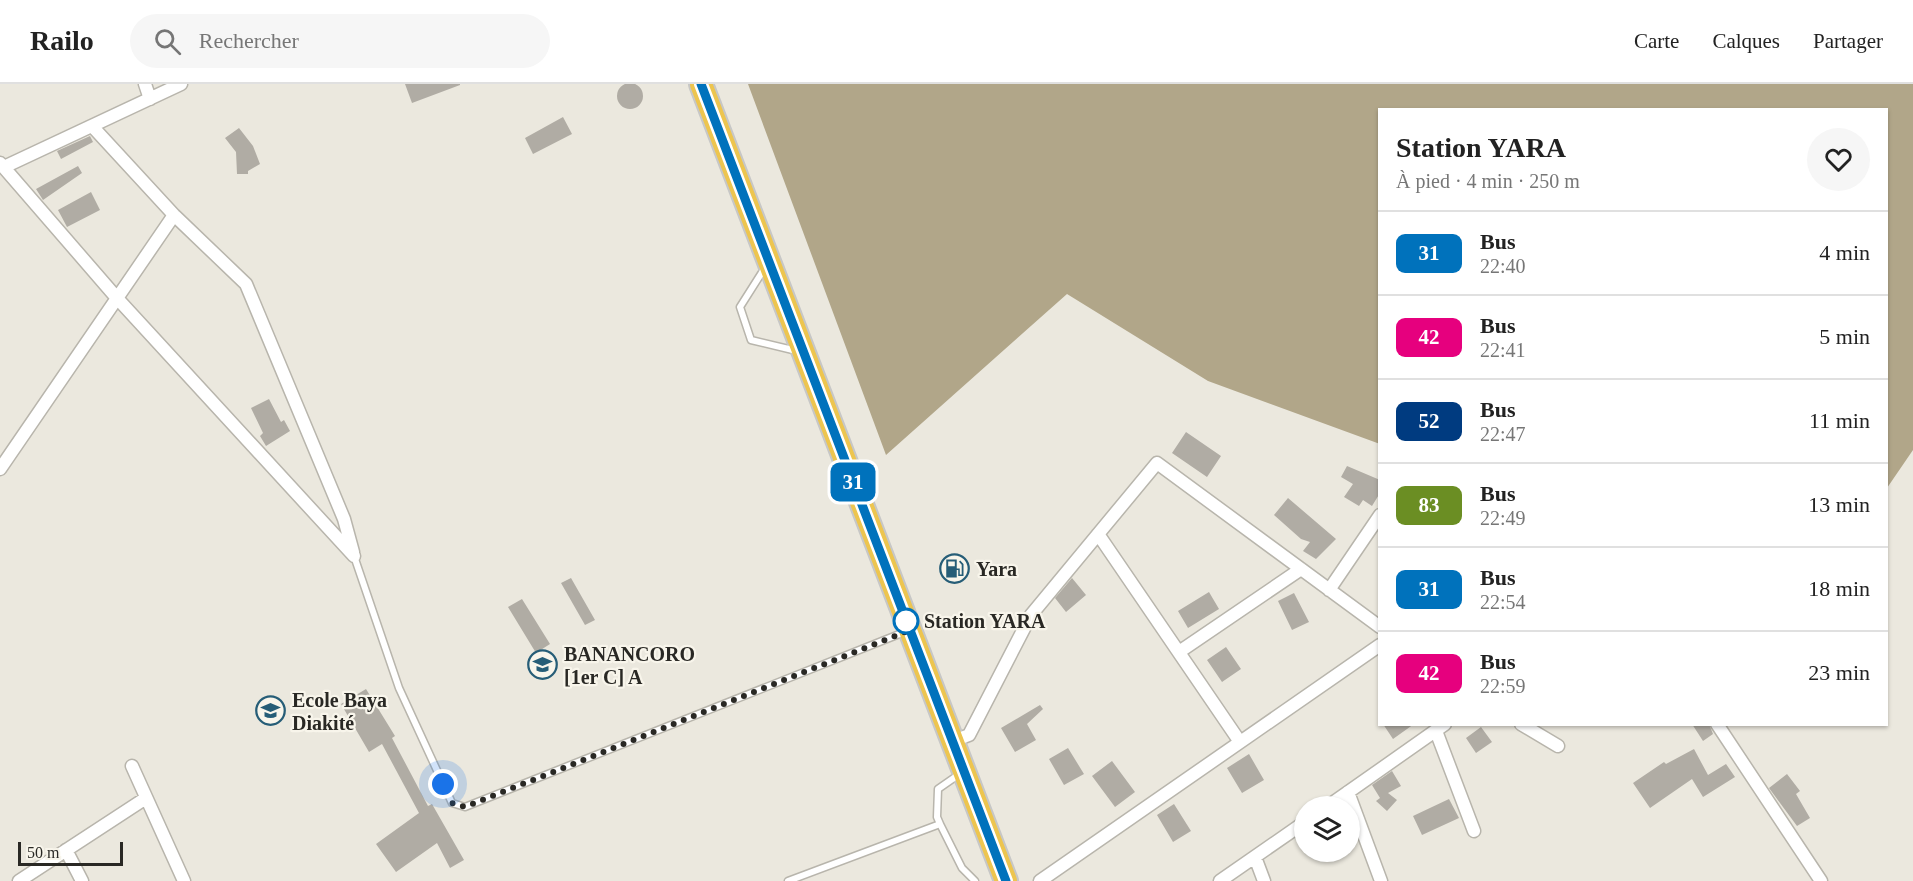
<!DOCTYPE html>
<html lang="fr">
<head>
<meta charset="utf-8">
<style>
  :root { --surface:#fff; --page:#f6f6f6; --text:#222; --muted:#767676; --line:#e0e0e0 }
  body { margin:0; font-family:"Times New Roman",serif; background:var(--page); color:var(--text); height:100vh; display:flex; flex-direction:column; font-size:22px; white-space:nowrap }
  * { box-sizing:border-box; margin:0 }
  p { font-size:20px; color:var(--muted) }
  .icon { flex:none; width:33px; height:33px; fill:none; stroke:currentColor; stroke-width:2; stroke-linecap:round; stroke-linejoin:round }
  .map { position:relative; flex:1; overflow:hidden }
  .sheet { position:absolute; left:1378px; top:24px; width:510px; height:618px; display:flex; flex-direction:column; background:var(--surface); border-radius:0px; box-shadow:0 2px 4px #0004 }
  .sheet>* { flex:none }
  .badge { padding:0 12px; border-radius:9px; font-size:21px; line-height:39px }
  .buttons { position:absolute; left:1294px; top:712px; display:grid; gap:12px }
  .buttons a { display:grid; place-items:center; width:66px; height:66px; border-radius:50%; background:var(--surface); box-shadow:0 2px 4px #0004; font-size:30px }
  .scale { position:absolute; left:18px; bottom:15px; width:105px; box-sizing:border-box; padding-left:6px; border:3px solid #292824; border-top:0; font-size:16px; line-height:21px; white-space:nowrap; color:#292824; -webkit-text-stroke:4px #f8f5eb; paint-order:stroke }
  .you { position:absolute; width:30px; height:30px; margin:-15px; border:4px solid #fff; border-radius:50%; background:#1a73e8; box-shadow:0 0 0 9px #1a73e833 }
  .map>.badge { position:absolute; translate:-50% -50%; box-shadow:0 0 0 3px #fff }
  .round { display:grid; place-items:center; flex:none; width:63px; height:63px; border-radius:32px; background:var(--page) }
  .overview { display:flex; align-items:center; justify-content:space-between; height:102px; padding:0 18px }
  h1 { font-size:28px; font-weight:700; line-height:45px }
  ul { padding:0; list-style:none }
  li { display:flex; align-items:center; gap:18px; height:84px; padding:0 18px; border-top:2px solid var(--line) }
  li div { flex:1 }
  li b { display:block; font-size:22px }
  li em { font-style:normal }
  li .badge { min-width:66px; font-weight:700; text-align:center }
  header { display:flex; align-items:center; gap:36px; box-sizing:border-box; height:84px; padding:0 30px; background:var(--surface); border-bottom:2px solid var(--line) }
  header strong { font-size:28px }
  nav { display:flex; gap:33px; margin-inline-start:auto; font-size:21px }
  .search { width:420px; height:54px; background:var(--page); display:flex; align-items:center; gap:15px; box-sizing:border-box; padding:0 21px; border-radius:33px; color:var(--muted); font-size:22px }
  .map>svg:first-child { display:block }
  .forest { fill:#b1a689 }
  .building { fill:#b0aca4 }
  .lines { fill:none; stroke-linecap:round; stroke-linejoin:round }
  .lane-casing { stroke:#b8b5ac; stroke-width:9 }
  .street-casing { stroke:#b8b5ac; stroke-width:15 }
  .highway-casing { stroke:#c7c7c6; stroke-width:26 }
  .lane { stroke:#fff; stroke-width:6 }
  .street { stroke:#fff; stroke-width:12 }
  .highway { stroke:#edc54f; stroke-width:22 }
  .line-casing { stroke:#fff; stroke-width:14 }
  .line { stroke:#0072bc; stroke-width:9 }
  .walk { stroke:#292824; stroke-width:6; stroke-dasharray:0 10.8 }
  .stop-dot { fill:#fff; stroke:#0072bc; stroke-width:3 }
  .labels { text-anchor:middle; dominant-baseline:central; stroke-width:4.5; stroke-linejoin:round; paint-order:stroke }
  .poi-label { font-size:20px; font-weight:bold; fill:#292824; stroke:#f8f5eb; text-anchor:start }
  .stop-label { font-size:20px; font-weight:bold; fill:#292824; stroke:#f8f5eb; text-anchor:start }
</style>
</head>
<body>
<header>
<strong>Railo</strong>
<div class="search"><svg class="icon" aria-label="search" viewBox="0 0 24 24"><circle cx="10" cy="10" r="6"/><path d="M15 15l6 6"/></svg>Rechercher</div>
<nav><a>Carte</a><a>Calques</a><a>Partager</a></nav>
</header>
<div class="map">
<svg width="1913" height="797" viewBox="0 0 1913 797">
  <rect width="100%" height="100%" fill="#ebe8de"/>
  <!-- forest -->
  <path class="forest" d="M748,0H1913V366L1887,404V26H1380V360L1208,297L1067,210L886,371Z"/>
  <!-- building -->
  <path class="building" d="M617 12a13 13 0 1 1 26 0a13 13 0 1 1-26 0Z
    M405,0H460V1L412,19Z
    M563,33L572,50L533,70L525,54Z
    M239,44L253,62L260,80L248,87V90H237L236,68L225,54Z
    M90,52L93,58L61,75L57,67Z
    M78,82L82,89L43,116L36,105Z
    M91,108L100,126L67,143L58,126Z
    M269,315L281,338L284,336L290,347L266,362L260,352L263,349L251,324Z
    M1186,348L1221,372L1207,393L1172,369Z
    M1347,382L1380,396V409L1372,422L1363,416L1359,422L1344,413L1353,400L1341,393Z
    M1288,414L1336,455L1316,475L1303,467L1310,458L1301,455L1274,431Z
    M571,494L595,536L585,541L561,499Z
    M1072,494L1086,511L1066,528L1055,514Z
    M1209,508L1219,525L1188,544L1178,527Z
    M1294,509L1309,538L1292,546L1278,517Z
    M522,515L550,560L536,569L508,523Z
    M1226,563L1241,585L1222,598L1207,576Z
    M366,605L395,652L392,654L428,722L432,720L464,776L450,784L437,759L396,788L376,760L419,729L382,660L369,668L341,620Z
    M1040,621L1043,625L1027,640L1036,656L1015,668L1001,644Z
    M1383,640H1414L1393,655Z
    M1692,640H1709L1713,650L1703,657Z
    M1481,643L1492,658L1476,669L1466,654Z
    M1068,664L1084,690L1064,701L1049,675Z
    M1694,665L1708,691L1726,680L1735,693L1703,713L1692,695L1650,724L1633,699L1664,678L1666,680Z
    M1249,670L1264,696L1242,709L1227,684Z
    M1112,677L1135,708L1115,723L1092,692Z
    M1392,687L1401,702L1388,709L1397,716L1387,727L1376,717L1380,714L1372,701Z
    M1787,690L1800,707L1796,710L1810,734L1797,742L1769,704Z
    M1449,715L1459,734L1422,751L1413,732Z
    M1174,720L1191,747L1173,758L1157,731Z"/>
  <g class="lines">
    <defs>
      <path id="lane" d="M766,182L740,223L751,256L797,267
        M354,472L399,604L452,719L465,723L907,547
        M940,740L962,784L975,797
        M788,797L940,740L937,733L938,705L961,689"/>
      <path id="street" d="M145,0L150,15
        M92,42L174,131L246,200L344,435L353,468
        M0,79L116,213L354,472
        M4,83L181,0
        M0,385L174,131
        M1098,450L1240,658
        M1329,506L1380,431
        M1179,568L1301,485
        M1521,640L1558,662
        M1717,640L1821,797
        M1436,647L1474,747
        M953,657L969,651L1031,531L1157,379L1380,543
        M132,682L184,797
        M1348,708L1381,797
        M1327,723L1445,640
        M66,766L82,797
        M1255,773L1264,797
        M19,797L146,714
        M1040,797L1380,561
        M1220,797L1305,738"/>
      <path id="highway" d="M701,0L1006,797"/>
    </defs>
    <!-- lane casing -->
    <use href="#lane" class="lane-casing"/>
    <!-- street casing -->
    <use href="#street" class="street-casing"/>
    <!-- highway casing -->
    <use href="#highway" class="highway-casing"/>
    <!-- lane -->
    <use href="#lane" class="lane"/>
    <!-- street -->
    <use href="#street" class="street"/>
    <!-- highway -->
    <use href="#highway" class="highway"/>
  </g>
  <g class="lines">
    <defs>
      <path id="line" d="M701,0L1006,797"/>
    </defs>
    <!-- line casing -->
    <use href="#line" class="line-casing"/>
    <!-- line -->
    <use href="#line" class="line"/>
    <!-- walk -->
    <path class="walk" d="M443,700L452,719L465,723L910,546L906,537"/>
  </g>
  <!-- icons -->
  <defs>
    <symbol id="fuel-ring" viewBox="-11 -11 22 22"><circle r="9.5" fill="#f8f5eb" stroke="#265d77" stroke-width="1.5"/><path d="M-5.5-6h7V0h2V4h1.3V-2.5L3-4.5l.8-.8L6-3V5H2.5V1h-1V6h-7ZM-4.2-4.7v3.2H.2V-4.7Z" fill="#265d77"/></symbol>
    <symbol id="school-ring" viewBox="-11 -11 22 22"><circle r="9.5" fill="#f8f5eb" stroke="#265d77" stroke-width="1.5"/><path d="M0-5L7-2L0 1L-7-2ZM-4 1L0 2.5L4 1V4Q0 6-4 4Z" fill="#265d77"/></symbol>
  </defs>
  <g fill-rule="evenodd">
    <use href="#fuel-ring" x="938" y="468" width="33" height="33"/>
    <use href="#school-ring" x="526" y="564" width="33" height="33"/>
    <use href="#school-ring" x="254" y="610" width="33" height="33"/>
  </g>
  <!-- markers -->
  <circle class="stop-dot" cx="906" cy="537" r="12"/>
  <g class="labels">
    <!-- poi labels -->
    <g class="poi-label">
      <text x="976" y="485">Yara</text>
      <text x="564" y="570">BANANCORO<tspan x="564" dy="23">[1er C] A</tspan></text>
      <text x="292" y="616">Ecole Baya<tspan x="292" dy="23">Diakité</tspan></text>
    </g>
    <!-- stop labels -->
    <g class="stop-label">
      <text x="924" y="537">Station YARA</text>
    </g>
  </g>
</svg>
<div class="buttons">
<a><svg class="icon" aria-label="layers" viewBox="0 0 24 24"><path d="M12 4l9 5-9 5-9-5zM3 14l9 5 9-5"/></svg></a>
</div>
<div class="scale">50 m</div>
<div class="you" style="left:443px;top:700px"></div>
<b class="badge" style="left:853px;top:398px;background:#0072bc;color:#fff">31</b>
<section class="sheet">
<div class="overview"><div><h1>Station YARA</h1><p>À pied · 4 min · 250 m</p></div><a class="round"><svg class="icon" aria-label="heart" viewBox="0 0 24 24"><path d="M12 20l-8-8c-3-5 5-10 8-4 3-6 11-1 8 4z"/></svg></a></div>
<ul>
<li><span class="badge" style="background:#0072bc;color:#fff">31</span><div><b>Bus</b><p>22:40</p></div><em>4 min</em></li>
<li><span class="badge" style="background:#e6007e;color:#fff">42</span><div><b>Bus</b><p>22:41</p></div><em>5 min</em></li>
<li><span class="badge" style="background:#003b80;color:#fff">52</span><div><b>Bus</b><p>22:47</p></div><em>11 min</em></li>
<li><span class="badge" style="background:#6b8e23;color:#fff">83</span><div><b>Bus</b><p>22:49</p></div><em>13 min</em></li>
<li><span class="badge" style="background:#0072bc;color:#fff">31</span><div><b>Bus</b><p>22:54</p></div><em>18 min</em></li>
<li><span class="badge" style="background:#e6007e;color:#fff">42</span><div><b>Bus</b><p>22:59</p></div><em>23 min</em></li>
</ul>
</section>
</div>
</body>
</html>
